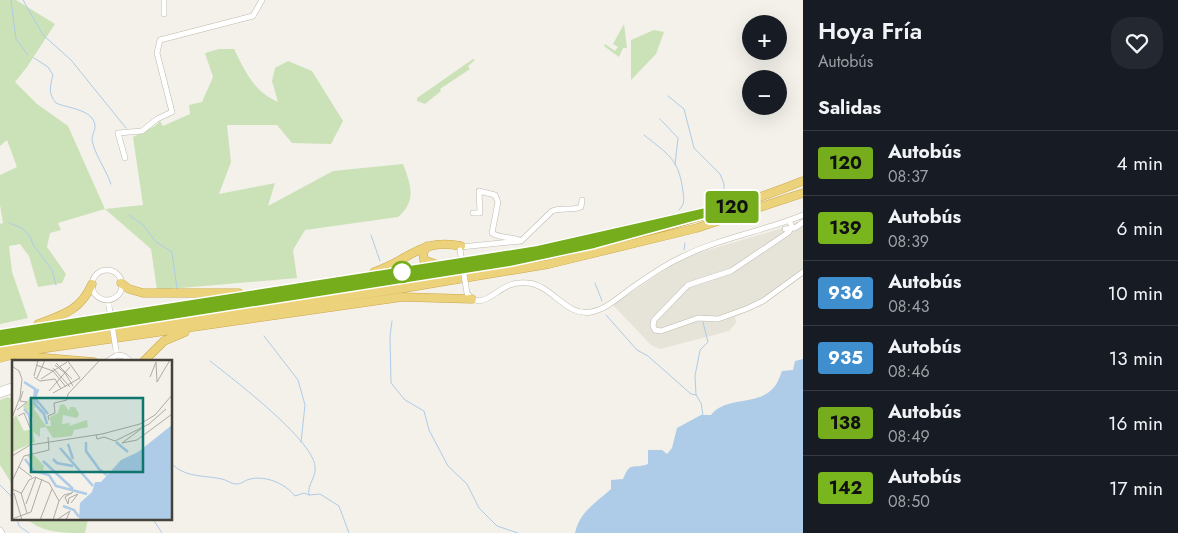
<!DOCTYPE html>
<html lang="es">
<head>
<meta charset="utf-8">
<style>
  :root { --surface:#171b24; --page:#242831; --text:#f1f3f6; --muted:#9ea1a6; --line:#363941 }
  body { margin:0; font-family:Jost,sans-serif; background:var(--page); color:var(--text); height:100vh; display:flex; flex-direction:column; font-size:19px; white-space:nowrap }
  * { box-sizing:border-box; margin:0 }
  p { font-size:16px; color:var(--muted) }
  .icon { flex:none; width:28px; height:28px; fill:none; stroke:currentColor; stroke-width:2; stroke-linecap:round; stroke-linejoin:round }
  .map { position:relative; flex:1; overflow:hidden }
  .details { display:flex; flex-direction:column; background:var(--surface); width:375px }
  .details>* { flex:none }
  .badge { padding:0 10px; border-radius:4px; font-size:18px; line-height:32px }
  .fabs { position:absolute; left:742px; top:15px; display:grid; gap:10px }
  .fabs a { display:grid; place-items:center; width:45px; height:45px; border-radius:50%; background:var(--surface); box-shadow:0 5px 20px #0002; font-size:25px }
  .map>.badge { position:absolute; translate:-50% -50%; box-shadow:0 0 0 2px #fff }
  h2 { padding:0 15px; font-size:19px; line-height:45px }
  .round { display:grid; place-items:center; flex:none; width:52px; height:52px; border-radius:20px; background:var(--page) }
  .overview { display:flex; align-items:center; justify-content:space-between; height:85px; padding:0 15px }
  h1 { font-size:24px; font-weight:600; line-height:38px }
  ul { padding:0; list-style:none }
  li { display:flex; align-items:center; gap:15px; height:65px; padding:0 15px; border-top:1px solid var(--line) }
  li div { flex:1 }
  li b { display:block; font-size:19px }
  li em { font-style:normal }
  li .badge { min-width:55px; font-weight:700; text-align:center }
  main { display:flex; flex:1; min-height:0 }
  .map>svg:first-child { display:block }
  .residential { fill:#e6e3d9 }
  .green { fill:#cbe2b8 }
  .water { fill:#aecbe8 }
  .lines { fill:none; stroke-linecap:round; stroke-linejoin:round }
  .stream { stroke:#aecbe8; stroke-width:1 }
  .minor-casing { stroke:#bebaae; stroke-width:6 }
  .highway-casing { stroke:#cba84d; stroke-width:9 }
  .minor { stroke:#fff; stroke-width:5 }
  .highway { stroke:#edd27c; stroke-width:8 }
  .minor-bridge-casing { stroke:#bebaae; stroke-width:6; stroke-linecap:butt }
  .minor-bridge { stroke:#fff; stroke-width:5 }
  .line-casing { stroke:#fff; stroke-width:11 }
  .line { stroke:#75ad1c; stroke-width:8 }
  .stop-dot { fill:#fff; stroke:#75ad1c; stroke-width:2.5 }
  .inset-river { fill:none; stroke:#aecbe8; stroke-width:2.5 }
  .inset-road { fill:none; stroke:#aeaba3; stroke-width:1 }
  .view { fill:#0f766e; fill-opacity:0.15; stroke:#0f766e; stroke-width:2.5 }
  .inset-edge { fill:none; stroke:#464239; stroke-width:2.5 }
</style>
</head>
<body>
<main>
<div class="map">
<svg width="803" height="533" viewBox="0 0 803 533">
  <rect width="100%" height="100%" fill="#f3f1ea"/>
  <!-- residential -->
  <path class="residential" d="M803,220V276L761,306L735,317L736,323L729,331L660,349L651,345L613,305L675,263L698,253L776,230Z"/>
  <!-- green -->
  <path class="green" d="M0,0H16L55,24L27,67L15,82L37,104L68,126L105,209L143,205L133,137L155,126L160,121L163,126L190,114L189,105L202,102L213,77L205,53L219,49H234C245,71 254,92 278,102L272,81L275,68L288,61L312,71L343,121L331,144L292,143L277,125H227L231,162L219,194L275,183L268,206L333,171L403,164C411,185 417,201 398,217L305,230L293,250L297,278L157,290L151,249L105,209L58,223L61,230L50,233L47,247L66,274L62,283L38,287L29,256L20,244L9,246L12,272L28,318L0,324V224L3,223L0,205V175L17,167L7,140L0,146Z
    M624,24L627,48H623L619,57L604,46L605,44L615,51L618,47L613,44Z
    M654,30L664,32L656,54L631,80V40Z
    M473,59L475,60L468,66L470,69L440,89L441,91L425,104L417,101V98Z
    M8,397L14,401V494L10,481L0,465V400Z
    M27,519H88L85,533C64,533 42,533 27,519Z"/>
  <!-- water -->
  <path class="water" d="M803,359V533H575C580,511 596,503 611,489V480L623,479C631,460 632,470 648,464V450H662L667,454L672,448L677,428L701,415H711C726,395 760,407 775,386C778,382 780,376 782,371L793,370L795,361Z"/>
  <g class="lines">
    <!-- stream -->
    <path class="stream" d="M11,0L16,39L28,55
      M23,0L43,35L71,60L126,128
      M34,58L48,67L53,75C50,87 48,93 56,103C66,108 94,109 95,126C95,133 90,136 93,144C97,158 106,170 111,184
      M668,96L684,109L694,148L720,174L724,184V198
      M660,119L678,138L675,165
      M644,135C669,155 679,159 683,192C684,200 685,204 679,210
      M129,215L143,225L156,242L172,252L177,289
      M9,223L22,228L29,235L34,246L52,270L56,285
      M371,235L380,261
      M684,250L685,243
      M595,283L602,301
      M606,315L637,350L648,356L691,394L696,395
      M392,321L390,336L391,383L405,400L424,411L429,430L448,466L467,484L479,508L497,526L518,533
      M264,336L298,380L305,405L301,442
      M210,361C233,379 312,439 315,466C317,477 307,484 309,495L320,494L339,506L349,533
      M703,415L701,403L696,395L695,376L700,350L708,342L703,322
      M171,463C185,478 203,475 222,479C227,480 231,484 236,484C241,484 243,482 247,480C263,474 285,483 295,496L304,493L309,495
      M0,485L11,496L14,506
      M17,519L19,526L29,533
      M153,519L162,533"/>
    <defs>
      <path id="minor" d="M164,0V14
        M125,158L118,133L142,131L157,119L172,112L157,53L160,40L249,17L253,16L262,0
        M473,213H480L479,191L495,195L498,202L492,233C500,239 512,236 521,241
        M789,221L792,226L789,232L731,271L688,285L654,320L653,326L655,330L661,331L698,318L718,319L746,309L763,301L803,272
        M785,229L795,228L803,222
        M461,247L521,241L552,211C562,207 572,211 581,207L582,200
        M92 285a15 15 0 1 1 30 0a15 15 0 1 1-30 0Z
        M467,293L472,299L479,301C497,298 503,280 528,283C552,285 566,317 591,312C607,309 620,296 633,287C649,276 664,265 682,257C720,238 764,231 803,215
        M106,362L117,355L124,356L131,362
        M0,390L14,385
        M0,395L14,390
        M0,530L2,533"/>
      <path id="highway" d="M427,246L423,253L424,260L435,264
        M374,272C410,260 420,238 461,246
        M121,283L129,289L143,293H239
        M38,324C63,315 81,310 92,284
        M2,334L538,250L658,223
        M0,342C65,327 133,320 199,310C402,280 611,257 803,181
        M0,351L80,336L399,289L549,264L697,228L803,193
        M22,356L94,362
        M0,358L33,350L402,297L472,299
        M143,362L164,341L185,332"/>
    </defs>
    <!-- minor casing -->
    <use href="#minor" class="minor-casing"/>
    <!-- highway casing -->
    <use href="#highway" class="highway-casing"/>
    <!-- minor -->
    <use href="#minor" class="minor"/>
    <!-- highway -->
    <use href="#highway" class="highway"/>
    <defs>
      <path id="minor-bridge" d="M460,250L467,293
        M109,306L116,350"/>
    </defs>
    <!-- minor-bridge casing -->
    <use href="#minor-bridge" class="minor-bridge-casing"/>
    <!-- minor-bridge -->
    <use href="#minor-bridge" class="minor-bridge"/>
  </g>
  <g class="lines">
    <defs>
      <path id="line" d="M0,334L538,250L733,206L594,244L509,262L0,342"/>
    </defs>
    <!-- line casing -->
    <use href="#line" class="line-casing"/>
    <!-- line -->
    <use href="#line" class="line"/>
  </g>
  <!-- markers -->
  <circle class="stop-dot" cx="402" cy="272" r="10"/>
  <!-- overview -->
  <g transform="translate(12 360)">
    <rect width="160" height="160" fill="#f3f1ea"/>
    <path d="M19,36L27,41L22,49L34,66H39L38,57L46,53L48,45L52,44L57,51L58,47H63L67,54L65,58L51,55L50,64L58,63L57,66L75,60L76,67L62,70L60,76L41,78L34,67L28,68V77L21,72L23,82L0,92V60L4,55L12,71L20,69L21,57L18,59L11,47ZM20,93L32,106L31,112L22,109L15,95Z" fill="#cbe2b8"/>
    <path d="M160,65V160H67L68,143L80,132L83,122H89L109,100L126,92Z" fill="#aecbe8"/>
    <path class="inset-river" d="M12,22L23,29L22,43L32,54L35,64M26,29L23,38L36,54M12,49L17,55L19,66M74,82V91L87,109L95,115M104,82L116,92M56,84L61,99M48,88L81,126M13,99L22,111L37,115L44,126L75,134M41,99L45,103L61,106M31,101L61,129M51,146L62,150L67,157"/>
    <path class="inset-road" d="M144,2L145,22L158,0M44,3L60,19M24,5L41,11L54,27M43,5L53,13L61,26M0,6L7,11L10,19L8,37L0,58M41,8L58,27M22,16L26,0M22,17L28,21L43,19L49,29M138,17L144,2M25,18L33,0M29,19L55,2M37,31L58,7M41,33L68,18L55,0M56,34L88,0M5,50L15,42L8,41L11,31M6,56L12,53L18,68M37,60L36,56L43,53L42,43L55,40L56,34M129,69L110,83L125,80L160,54M84,75L85,79L92,77L103,81L137,64L154,49M0,96L18,85L90,74L128,64L143,55L160,35M7,107L20,117M17,120L23,117L37,123L47,141L41,160M0,121L12,96L37,90L36,77M0,129L9,133L15,153M2,133L10,160M9,134L17,120M47,141L52,135L60,133M59,143L66,134L57,138L56,144L53,137L61,132M14,144L24,117M0,159L19,152L30,119M46,159L58,151L54,160M28,160L40,129"/>
    <path class="view" d="M19,38H131V112H19Z"/>
    <rect width="160" height="160" class="inset-edge"/>
  </g>
</svg>
<div class="fabs">
<a>+</a>
<a>−</a>
</div>
<b class="badge" style="left:732px;top:207px;background:#75ad1c;color:#111">120</b>
</div>
<section class="details">
<div class="overview"><div><h1>Hoya Fría</h1><p>Autobús</p></div><a class="round"><svg class="icon" aria-label="heart" viewBox="0 0 24 24"><path d="M12 20l-8-8c-3-5 5-10 8-4 3-6 11-1 8 4z"/></svg></a></div>
<h2>Salidas</h2>
<ul>
<li><span class="badge" style="background:#75ad1c;color:#111">120</span><div><b>Autobús</b><p>08:37</p></div><em>4 min</em></li>
<li><span class="badge" style="background:#79b51d;color:#111">139</span><div><b>Autobús</b><p>08:39</p></div><em>6 min</em></li>
<li><span class="badge" style="background:#3f8fcf;color:#fff">936</span><div><b>Autobús</b><p>08:43</p></div><em>10 min</em></li>
<li><span class="badge" style="background:#3f8fcf;color:#fff">935</span><div><b>Autobús</b><p>08:46</p></div><em>13 min</em></li>
<li><span class="badge" style="background:#75ad1c;color:#111">138</span><div><b>Autobús</b><p>08:49</p></div><em>16 min</em></li>
<li><span class="badge" style="background:#79b51d;color:#111">142</span><div><b>Autobús</b><p>08:50</p></div><em>17 min</em></li>
</ul>
</section>
</main>
</body>
</html>
